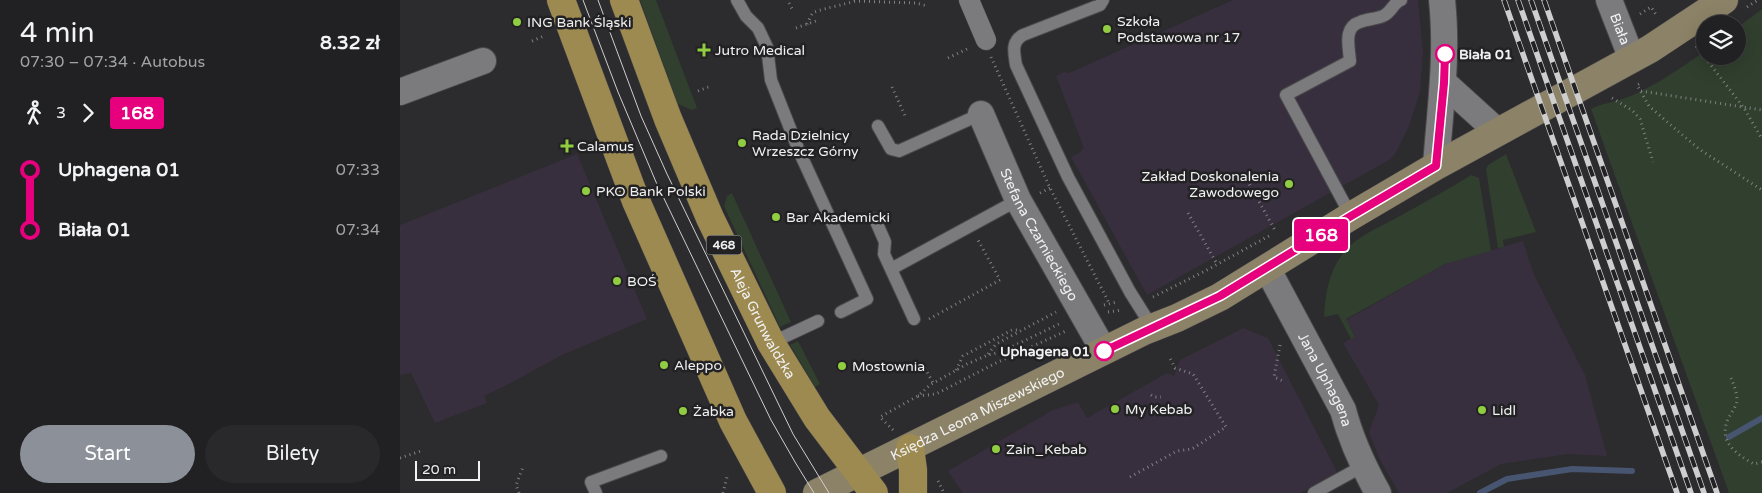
<!DOCTYPE html>
<html lang="pl">
<head>
<meta charset="utf-8">
<style>
  :root { --surface:#212022; --page:#29282a; --text:#f1f3f6; --muted:#a2a3a5; --line:#3e3e40; --accent:#8c9099 }
  body { margin:0; font-family:"Varela Round",sans-serif; background:var(--page); color:var(--text); height:100vh; display:flex; flex-direction:column; font-size:19px; white-space:nowrap }
  * { box-sizing:border-box; margin:0 }
  p { font-size:16px; color:var(--muted) }
  .icon { flex:none; width:28px; height:28px; fill:none; stroke:currentColor; stroke-width:2; stroke-linecap:round; stroke-linejoin:round }
  .map { position:relative; flex:1; overflow:hidden }
  .drawer { display:flex; flex-direction:column; background:var(--surface); width:400px }
  .drawer>* { flex:none }
  .badge { padding:0 10px; border-radius:4px; font-size:18px; line-height:32px }
  .fabs { position:absolute; left:1296px; top:15px; display:grid; gap:10px }
  .fabs a { display:grid; place-items:center; width:50px; height:50px; border-radius:50%; background:var(--surface); box-shadow:0 5px 20px #0002,0 0 0 1px var(--line); font-size:25px }
  .scale { position:absolute; left:15px; bottom:12px; width:65px; box-sizing:border-box; padding-left:5px; border:2px solid #f1f1f2; border-top:0; font-size:14px; line-height:18px; white-space:nowrap; color:#f1f1f2; -webkit-text-stroke:4px #222123; paint-order:stroke }
  .map>.badge { position:absolute; translate:-50% -50%; box-shadow:0 0 0 2px #fff }
  .legs { display:flex; align-items:center; gap:8px; height:55px; padding:0 20px; font-size:16px }
  .legs p { margin-inline-start:auto }
  .overview { display:flex; align-items:center; justify-content:space-between; height:85px; padding:0 20px }
  h1 { font-size:28px; font-weight:600; line-height:38px }
  .cta { display:flex; gap:10px; margin-top:auto; padding:10px 20px }
  .cta a { flex:1; height:58px; border-radius:30px; background:var(--accent); color:#fff; font-size:20px; font-weight:600; line-height:58px; text-align:center }
  .cta a+a { background:var(--page); color:var(--text) }
  ul { padding:0 20px; list-style:none }
  li { display:flex; align-items:center; gap:18px; height:60px; font-size:19px }
  li i { display:grid; place-items:center; width:8px; height:100%; margin:0 6px; background:currentColor }
  li i::after { content:''; width:12px; height:12px; margin:-6px; border:4px solid; border-radius:50%; background:var(--surface) }
  li p { margin-inline-start:auto }
  li:first-child i { background:linear-gradient(#0000 50%,currentColor 0) }
  li:last-child i { background:linear-gradient(currentColor 50%,#0000 0) }
  main { display:flex; flex:1; min-height:0 }
  .map>svg:first-child { display:block }
  .commercial { fill:#382f3e }
  .green { fill:#303f2e }
  .lines { fill:none; stroke-linecap:round; stroke-linejoin:round }
  .stream { stroke:#475571; stroke-width:6 }
  .service-casing { stroke:#49484b; stroke-width:14 }
  .pedestrian-casing { stroke:#49484b; stroke-width:21 }
  .minor-casing { stroke:#49484b; stroke-width:28 }
  .secondary-casing { stroke:#49484b; stroke-width:29 }
  .primary-casing { stroke:#49484b; stroke-width:29 }
  .path { stroke:#818082; stroke-width:3; stroke-dasharray:1 4; stroke-linecap:butt }
  .service { stroke:#7b7a7d; stroke-width:12 }
  .pedestrian { stroke:#7b7a7d; stroke-width:20 }
  .minor { stroke:#7b7a7d; stroke-width:26 }
  .secondary { stroke:#8c8267; stroke-width:28 }
  .primary { stroke:#9d8a51; stroke-width:28 }
  .tram { stroke:#cececf; stroke-width:1 }
  .rail-casing { stroke:#cececf; stroke-width:5.5 }
  .rail { stroke:#222123; stroke-width:4; stroke-dasharray:11; stroke-linecap:butt }
  .line-1-casing { stroke:#fff; stroke-width:11 }
  .line-1 { stroke:#e6007e; stroke-width:8 }
  .poi-dot { fill:#90cd41; stroke:#222123; stroke-width:2 }
  .stop-1-dot { fill:#fff; stroke:#e6007e; stroke-width:2.5 }
  .labels { text-anchor:middle; dominant-baseline:central; stroke-width:5; stroke-linejoin:round; paint-order:stroke }
  .shield { fill:#222123; stroke:#b3b3b4; stroke-width:1 }
  .shield-label { font-size:12px; font-weight:bold; fill:#f1f1f2 }
  .poi-label { font-size:14px; fill:#f1f1f2; stroke:#222123; text-anchor:start }
  .street-label { font-size:14px; fill:#f1f1f2; stroke:#222123 }
  .stop-label { font-size:14px; font-weight:bold; fill:#f1f1f2; stroke:#222123; text-anchor:start }
</style>
</head>
<body>
<main>
<section class="drawer">
<div class="overview"><div><h1>4 min</h1><p>07:30 – 07:34 · Autobus</p></div><b>8.32 zł</b></div>
<div class="legs"><svg class="icon" aria-label="walk" viewBox="0 0 24 24"><circle cx="13" cy="4" r="2"/><path d="M13 8l-2 6 4 7M11 14l-3 7M7 12l3-4h3l4 4"/></svg>3<svg class="icon" aria-label="forward" viewBox="0 0 24 24"><path d="M9 5l7 7-7 7"/></svg><b class="badge" style="background:#e6007e;color:#fff">168</b></div>
<ul>
<li><i style="color:#e6007e"></i><b>Uphagena 01</b><p>07:33</p></li>
<li><i style="color:#e6007e"></i><b>Biała 01</b><p>07:34</p></li>
</ul>
<div class="cta"><a>Start</a><a>Bilety</a></div>
</section>
<div class="map">
<svg width="1362" height="493" viewBox="0 0 1362 493">
  <rect width="100%" height="100%" fill="#2c2b2d"/>
  <!-- commercial -->
  <path class="commercial" d="M833,0H1018L1023,52L1020,92L1009,126L995,154L989,160L747,295L671,157L682,151L681,150L684,148L656,76L664,72L669,73Z
    M177,154L247,319L162,355L101,388L84,396L87,403L35,423L11,373L0,375V225Z
    M1123,241L1134,275L1185,375L1207,456L1168,454L1101,464L1047,493H999L979,458L969,432L979,405L943,343L955,336L946,320L1045,264Z
    M843,328L868,338L937,472L900,493H563L548,471L651,411L678,402L687,418L767,373L774,376L780,360Z"/>
  <!-- green -->
  <path class="green" d="M240,0H256L297,108L292,110L278,104Z
    M1362,9V493H1329L1191,109C1202,103 1215,102 1228,97C1254,87 1282,67 1305,51V56H1338V27Z
    M1106,154L1136,232L1103,240L1104,247L1098,248L1086,169L1088,165Z
    M1071,175L1079,178L1091,251L1045,264L946,319L955,337L951,339L938,314L924,317C925,295 929,270 944,252C957,236 980,227 998,217C1023,203 1047,190 1071,175Z
    M332,193L391,322L380,327L324,206L327,196Z
    M398,341L420,384L415,387L390,345Z"/>
  <g class="lines">
    <!-- stream -->
    <path class="stream" d="M1329,437L1362,418
      M1080,493L1107,479L1172,469L1232,471"/>
    <defs>
      <path id="service" d="M337,0L346,16L358,28L367,47L371,80L399,151L467,299L441,312
        M703,0L700,5L623,35C611,42 614,52 616,65L668,177L730,292L752,327
        M478,126L491,149L499,151L581,114
        M951,216L886,95L950,61C949,47 943,27 960,22C967,19 976,19 983,16C991,13 993,3 1001,0
        M475,219L485,242L484,254L514,319
        M491,269L618,200
        M371,343L418,321
        M196,493L191,482L261,456
        M914,493L963,466"/>
      <path id="pedestrian" d="M569,0L586,40"/>
      <g id="minor">
        <path id="s1" d="M1209,0L1232,59"/>
        <path d="M1044,83L1098,132"/>
        <path d="M0,92L83,61"/>
        <path id="s2" d="M581,114L618,200L704,351"/>
        <path d="M1036,166C1040,110 1048,56 1042,0"/>
        <path id="s3" d="M867,268L943,410C951,440 963,466 978,493"/>
      </g>
      <g id="secondary">
        <path id="s4" d="M417,493L744,331L777,318L820,297L951,216L1036,166L1250,49L1324,0"/>
      </g>
      <g id="primary">
        <path d="M161,0L236,201L333,421L372,493"/>
        <path id="s5" d="M224,0L268,119L310,218L371,343L417,418L474,493"/>
        <path d="M510,448L513,470V493"/>
      </g>
    </defs>
    <!-- service casing -->
    <use href="#service" class="service-casing"/>
    <!-- pedestrian casing -->
    <use href="#pedestrian" class="pedestrian-casing"/>
    <!-- minor casing -->
    <use href="#minor" class="minor-casing"/>
    <!-- secondary casing -->
    <use href="#secondary" class="secondary-casing"/>
    <!-- primary casing -->
    <use href="#primary" class="primary-casing"/>
    <!-- path -->
    <path class="path" d="M454,1L516,3L527,6
      M389,3L392,9
      M1347,7L1358,0
      M1240,14L1251,7L1257,16
      M407,24C409,21 410,16 413,13C416,10 447,4 455,1
      M396,28L416,21
      M132,41L144,36
      M1296,46L1344,108L1362,139
      M403,56L404,58
      M591,57L650,188L709,303
      M548,58L567,49
      M1239,84L1237,85L1249,106L1273,127L1299,149L1362,190
      M492,87L506,118
      M298,91L311,86
      M1241,91L1362,110
      M1212,98L1233,111L1240,119L1253,162
      M847,180L876,232
      M640,193L650,188
      M788,213L817,264
      M753,297L805,271L869,236
      M704,305L717,302
      M708,312L722,310
      M529,319L600,280L578,240
      M880,345L874,377L883,381
      M588,354L596,344L656,312
      M525,368L533,383
      M556,370L563,356L612,330H619
      M1331,378C1334,385 1337,393 1337,401C1336,407 1331,413 1328,419C1318,442 1336,454 1354,464L1362,462
      M751,395L754,397H761
      M518,396L536,394L596,363L666,331
      M493,430L480,417L518,396L530,385L567,364L588,355L601,352L661,323
      M0,458L21,451
      M730,477L777,451L792,449L826,427L793,374L775,368L770,358
      M538,481L544,493
      M119,493L116,485L123,467
      M323,493L327,477"/>
    <!-- service -->
    <use href="#service" class="service"/>
    <!-- pedestrian -->
    <use href="#pedestrian" class="pedestrian"/>
    <!-- minor -->
    <use href="#minor" class="minor"/>
    <!-- secondary -->
    <use href="#secondary" class="secondary"/>
    <!-- primary -->
    <use href="#primary" class="primary"/>
    <!-- tram -->
    <path class="tram" d="M183,0L218,92L256,182L371,420L395,462L414,493
      M198,0L241,116L267,174L393,434L429,493"/>
    <defs>
      <path id="rail" d="M1104,0L1277,493
        M1118,0L1291,493
        M1131,0L1304,493
        M1144,0L1317,493"/>
    </defs>
    <!-- rail casing -->
    <use href="#rail" class="rail-casing"/>
    <!-- rail -->
    <use href="#rail" class="rail"/>
  </g>
  <g class="lines">
    <defs>
      <path id="line-1" d="M704,351L820,296L951,216L1036,166L1044,83L1045,54"/>
    </defs>
    <!-- line-1 casing -->
    <use href="#line-1" class="line-1-casing"/>
    <!-- line-1 -->
    <use href="#line-1" class="line-1"/>
  </g>
  <!-- markers -->
  <g class="poi-dot">
    <circle cx="117" cy="22" r="5"/>
    <circle cx="707" cy="29" r="5"/>
    <path d="M301.5 42.5h5v5h5v5h-5v5h-5v-5h-5v-5h5z"/>
    <circle cx="342" cy="143" r="5"/>
    <path d="M164.5 138.5h5v5h5v5h-5v5h-5v-5h-5v-5h5z"/>
    <circle cx="889" cy="184" r="5"/>
    <circle cx="186" cy="191" r="5"/>
    <circle cx="376" cy="217" r="5"/>
    <circle cx="217" cy="281" r="5"/>
    <circle cx="264" cy="365" r="5"/>
    <circle cx="442" cy="366" r="5"/>
    <circle cx="715" cy="409" r="5"/>
    <circle cx="1082" cy="410" r="5"/>
    <circle cx="283" cy="411" r="5"/>
    <circle cx="596" cy="449" r="5"/>
  </g>
  <g class="stop-1-dot">
    <circle cx="1045" cy="54" r="9"/>
    <circle cx="704" cy="351" r="9"/>
  </g>
  <g class="labels">
    <!-- shield labels -->
    <rect class="shield" x="306.5" y="235.5" width="35" height="19" rx="4"/>
    <g class="shield-label">
      <text x="324" y="245">468</text>
    </g>
    <!-- poi labels -->
    <g class="poi-label">
      <text x="717" y="21">Szkoła<tspan x="717" dy="16">Podstawowa nr 17</tspan></text>
      <text x="127" y="22">ING Bank Śląski</text>
      <text x="315" y="50">Jutro Medical</text>
      <text x="352" y="135">Rada Dzielnicy<tspan x="352" dy="16">Wrzeszcz Górny</tspan></text>
      <text x="177" y="146">Calamus</text>
      <text x="879" y="176" text-anchor="end">Zakład Doskonalenia<tspan x="879" dy="16">Zawodowego</tspan></text>
      <text x="196" y="191">PKO Bank Polski</text>
      <text x="386" y="217">Bar Akademicki</text>
      <text x="227" y="281">BOŚ</text>
      <text x="274" y="365">Aleppo</text>
      <text x="452" y="366">Mostownia</text>
      <text x="725" y="409">My Kebab</text>
      <text x="1092" y="410">Lidl</text>
      <text x="293" y="411">Żabka</text>
      <text x="606" y="449">Zain_Kebab</text>
    </g>
    <!-- street labels -->
    <g class="street-label">
      <text stroke="none"><textPath href="#s1" startOffset="31">Biała</textPath></text>
      <text stroke="none"><textPath href="#s2" startOffset="134">Stefana Czarnieckiego</textPath></text>
      <text stroke="none"><textPath href="#s5" startOffset="352">Aleja Grunwaldzka</textPath></text>
      <text stroke="none"><textPath href="#s3" startOffset="126">Jana Uphagena</textPath></text>
      <text stroke="none"><textPath href="#s4" startOffset="179">Księdza Leona Miszewskiego</textPath></text>
    </g>
    <!-- stop labels -->
    <g class="stop-label">
      <text x="1059" y="54">Biała 01</text>
      <text x="690" y="351" text-anchor="end">Uphagena 01</text>
    </g>
  </g>
</svg>
<div class="fabs">
<a><svg class="icon" aria-label="layers" viewBox="0 0 24 24"><path d="M12 4l9 5-9 5-9-5zM3 14l9 5 9-5"/></svg></a>
</div>
<div class="scale">20 m</div>
<b class="badge" style="left:921px;top:235px;background:#e6007e;color:#fff">168</b>
</div>
</main>
</body>
</html>
